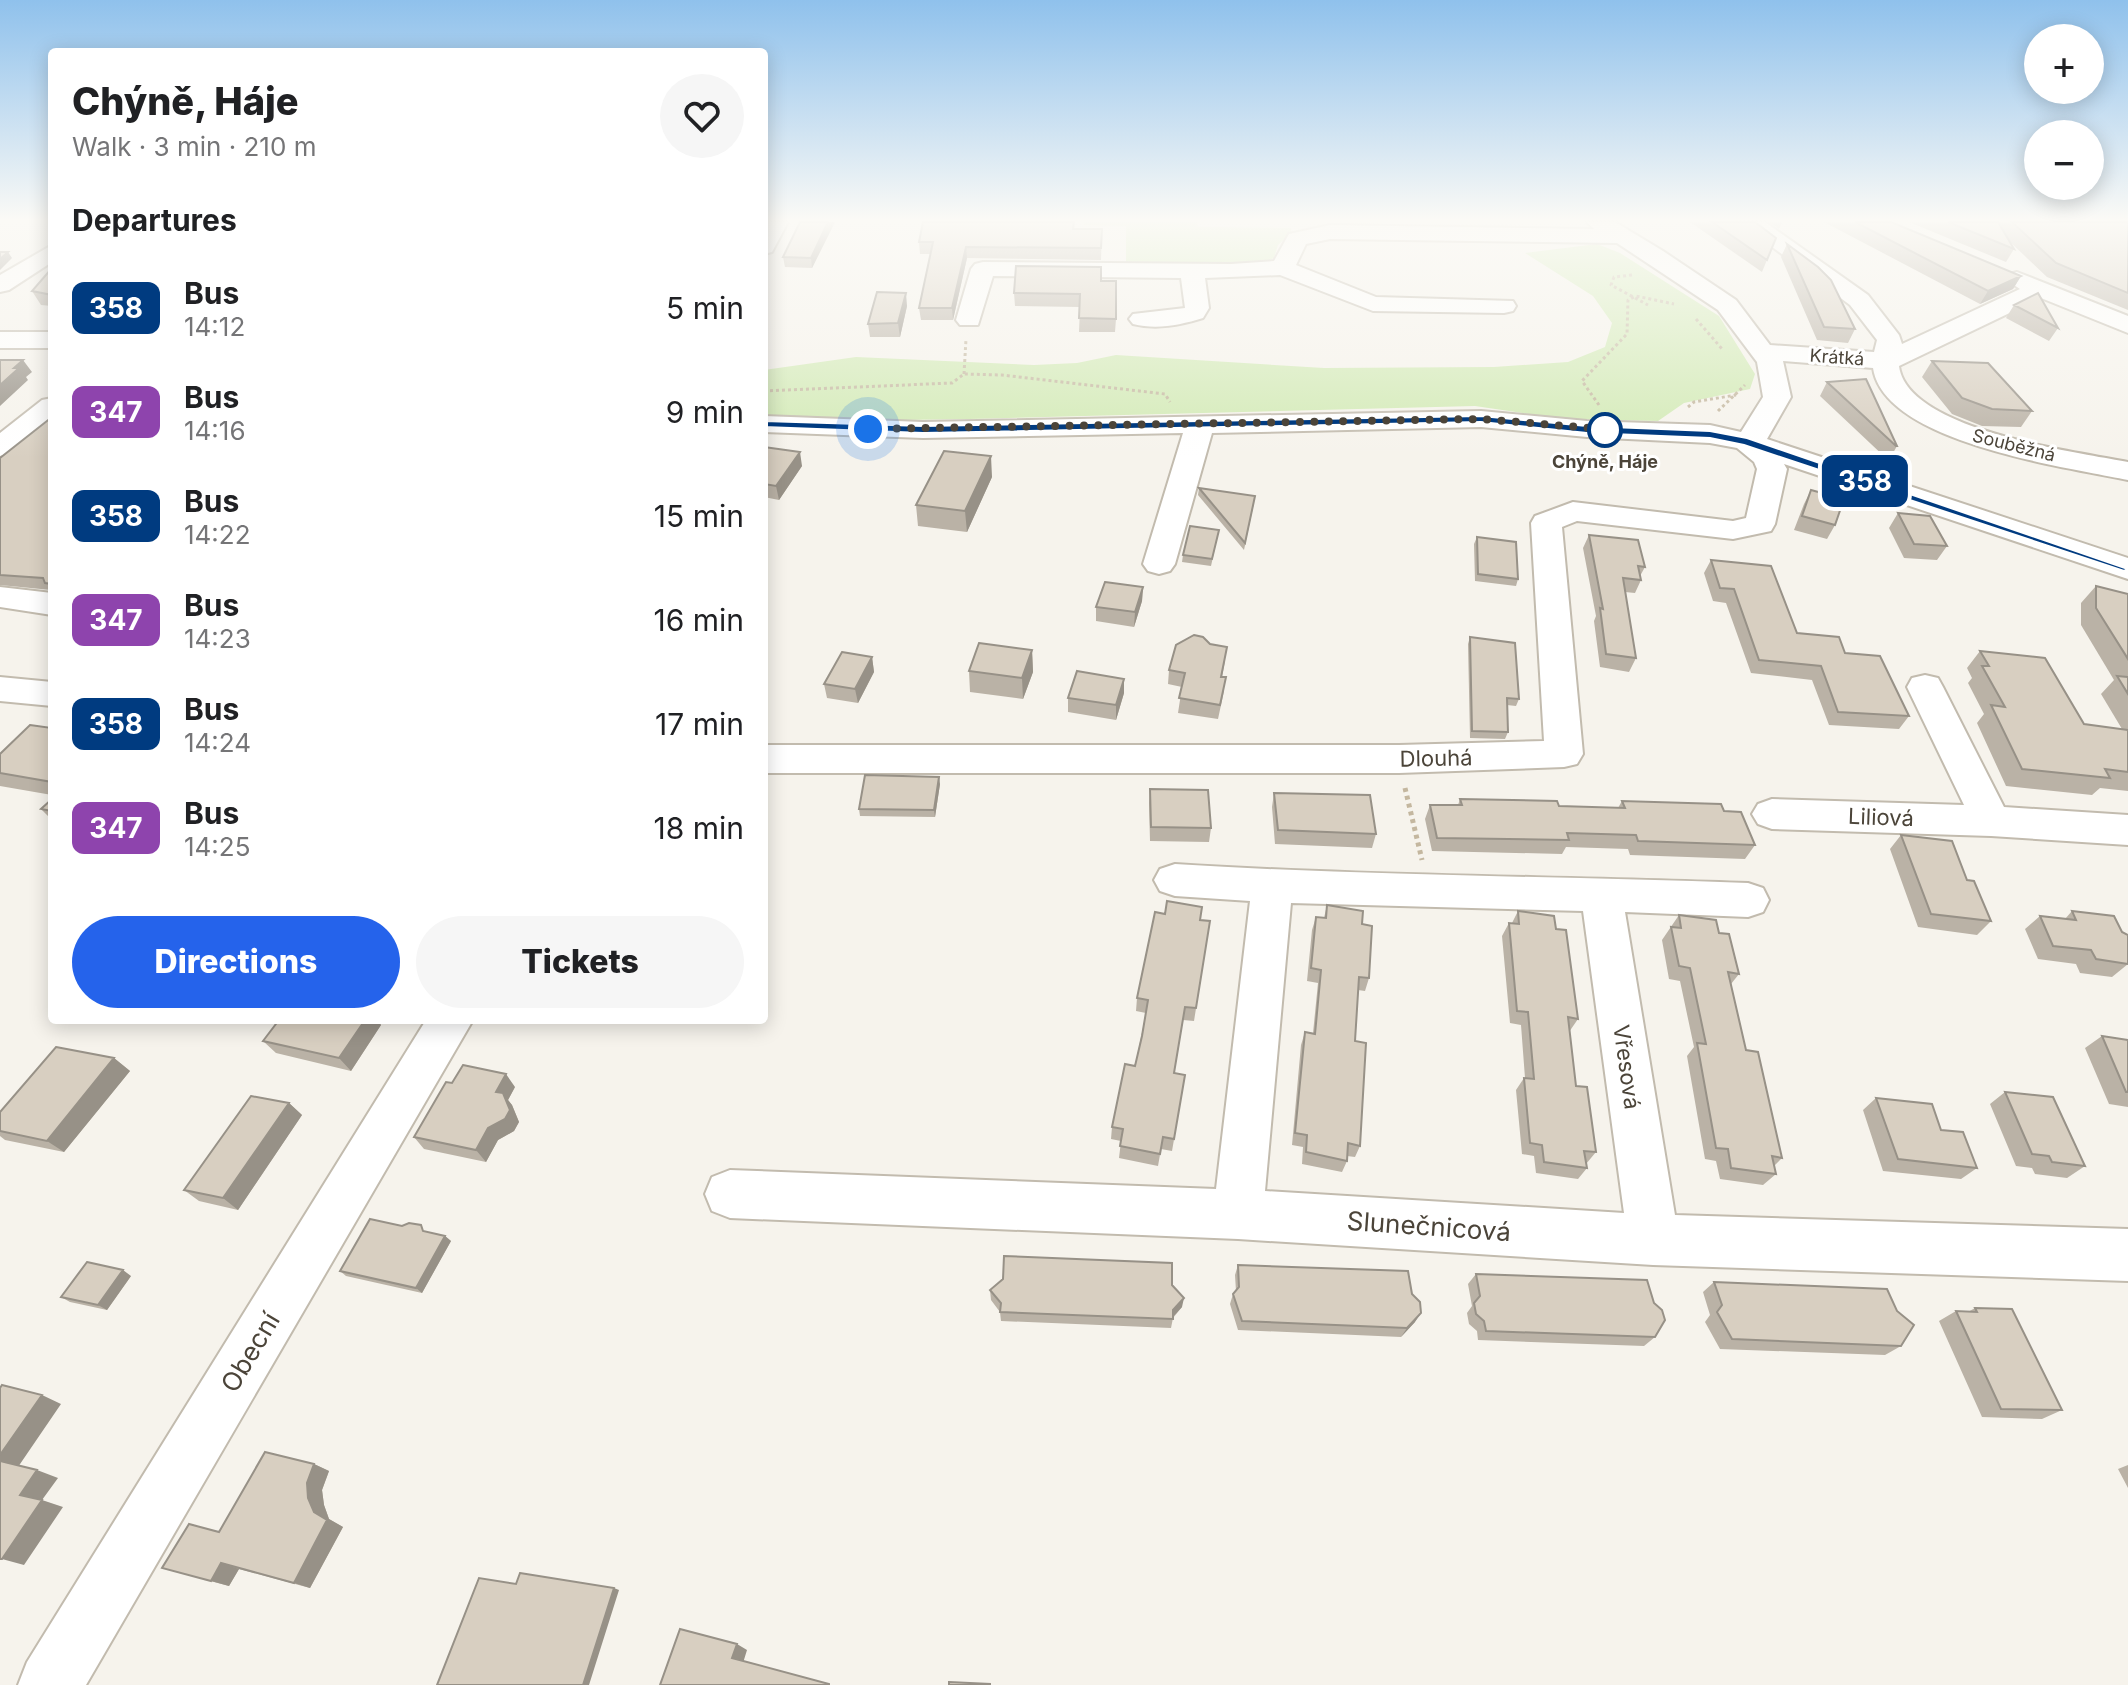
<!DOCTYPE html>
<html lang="en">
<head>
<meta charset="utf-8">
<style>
  :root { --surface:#fff; --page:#f6f6f6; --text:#202124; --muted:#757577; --accent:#2563eb }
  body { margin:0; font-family:Inter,sans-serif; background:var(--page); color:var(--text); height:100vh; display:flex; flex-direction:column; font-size:30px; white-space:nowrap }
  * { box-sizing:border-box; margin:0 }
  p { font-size:26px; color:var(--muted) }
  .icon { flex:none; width:44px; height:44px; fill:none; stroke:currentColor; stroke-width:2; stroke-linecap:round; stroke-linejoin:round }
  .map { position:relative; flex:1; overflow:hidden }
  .side { position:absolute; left:48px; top:48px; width:720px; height:976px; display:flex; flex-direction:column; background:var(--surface); border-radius:8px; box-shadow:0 4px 20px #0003 }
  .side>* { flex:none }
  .badge { padding:0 16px; border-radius:12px; font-size:28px; line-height:52px }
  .fabs { position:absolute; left:2024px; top:24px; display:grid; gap:16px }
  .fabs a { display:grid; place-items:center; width:80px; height:80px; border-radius:50%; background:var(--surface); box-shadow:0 4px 20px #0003; font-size:40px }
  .you { position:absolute; width:40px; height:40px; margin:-20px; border:6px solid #fff; border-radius:50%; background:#1a73e8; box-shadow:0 0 0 12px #1a73e833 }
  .map>.badge { position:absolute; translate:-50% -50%; box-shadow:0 0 0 4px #fff }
  h2 { padding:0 24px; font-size:30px; line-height:72px }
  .round { display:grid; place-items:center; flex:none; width:84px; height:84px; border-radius:42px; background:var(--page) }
  .headline { display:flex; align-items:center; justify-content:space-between; height:136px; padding:0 24px }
  h1 { font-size:38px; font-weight:800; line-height:60px }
  .cta { display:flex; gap:16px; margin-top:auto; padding:16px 24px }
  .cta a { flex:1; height:92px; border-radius:48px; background:var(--accent); color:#fff; font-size:32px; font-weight:800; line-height:92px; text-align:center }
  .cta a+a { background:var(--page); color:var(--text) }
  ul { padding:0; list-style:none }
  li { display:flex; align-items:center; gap:24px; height:104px; padding:0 24px }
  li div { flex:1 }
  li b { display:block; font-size:30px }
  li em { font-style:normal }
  li .badge { min-width:88px; font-weight:700; text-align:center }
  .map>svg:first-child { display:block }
  .green { fill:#d2eab5 }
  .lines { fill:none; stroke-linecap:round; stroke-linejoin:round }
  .minor-casing { stroke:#c2bbae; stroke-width:4 }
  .path-far1 { stroke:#c4b79f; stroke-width:3; stroke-dasharray:3 3; stroke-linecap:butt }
  .path { stroke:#c4b79f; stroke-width:5; stroke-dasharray:4 4; stroke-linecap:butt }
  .minor { fill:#fff; fill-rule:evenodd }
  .wall { fill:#bab2a6 }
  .shaded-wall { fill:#979187 }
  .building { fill:#d8cfc1; stroke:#979187; stroke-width:2 }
  .line { fill:#003b80; stroke:#fff; stroke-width:2 }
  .walk { stroke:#4b4439; stroke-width:8; stroke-dasharray:0 14.4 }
  .stop-dot { fill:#fff; stroke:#003b80; stroke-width:4 }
  .labels { text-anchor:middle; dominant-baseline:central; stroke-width:6; stroke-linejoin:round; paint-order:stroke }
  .far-street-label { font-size:18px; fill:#4b4439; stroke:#fff }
  .far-stop-label { font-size:18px; font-weight:bold; fill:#4b4439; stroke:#fff }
  .street-label { font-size:22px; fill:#4b4439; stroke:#fff }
  .near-street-label { font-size:26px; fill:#4b4439; stroke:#fff }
</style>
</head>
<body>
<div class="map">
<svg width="2128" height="1685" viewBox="0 0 2128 1685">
  <rect width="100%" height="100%" fill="#f6f3ec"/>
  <!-- green -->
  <path class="green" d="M1085,222H1197L1198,227L1291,228V233L1278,245L1274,258L1258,265L1126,264V226L1083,225Z
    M1597,244L1620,253L1719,316L1755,374L1750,389L1684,403L1658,421L1562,419L1475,406L970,419L830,421L764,418V370L856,357L1034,365L1077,363L1116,355L1324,368L1494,367L1568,362L1605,347L1612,323L1593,296L1525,253Z"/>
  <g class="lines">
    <defs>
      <path id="minor" d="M766,222H788L772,252L764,254Z
        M1587,222H1615L1663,251L1736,300L1770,345L1874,352L1877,340L1850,305L1739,222H1765L1868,295L1899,335L1902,344L2020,289L2005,279L2009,274L2017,272L2128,316V333L2041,298L1899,366C1907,430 2076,452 2128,462V480C2067,467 1884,443 1873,368L1783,361L1791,397L1767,439L2128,558V579L1784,464L1787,469L1775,524L1771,531L1733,539L1577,521L1562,527L1583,754L1577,764L1564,767L1399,773H764V745H1399L1544,741L1531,523L1535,516L1573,502L1733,521L1746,518L1757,469L1754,462L1737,448L1710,443L1587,437L1481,427L1212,433L1175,564L1170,571L1159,574L1148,571L1143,564L1183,433L923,438L764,432V416L923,422L1481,411L1587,421L1710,425L1741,432L1763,397L1757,362L1718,310L1617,243L1330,239L1306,244L1296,265L1376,297L1513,301L1516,306L1513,311L1504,313L1373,311L1280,275L1205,278L1209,308L1203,318C1180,325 1157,330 1133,324L1129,319L1133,314L1185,308L1181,278L993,276L978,325H960L956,320L971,269L975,264L983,262L1231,264L1274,261L1289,234L1330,225L1594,229Z
        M52,245V262L9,290L0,292V275Z
        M0,332H52V348H0Z
        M52,398V420L10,453L0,456V433L42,400Z
        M0,587L52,593V615L0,607Z
        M1925,675L1938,678L1943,687L2004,807L2128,815V845L1991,836L1772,829L1758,824L1752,814L1758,804L1772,799L1964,805L1907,687L1912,678Z
        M0,677L52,682V706L0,701Z
        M1175,864C1366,876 1557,876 1748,883L1763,888L1769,900L1763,912L1748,917L1625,912L1675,1215L2128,1229V1281L1653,1265L1238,1239L730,1218L712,1211L705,1194L712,1177L730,1170L1216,1189L1250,901L1175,896L1160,891L1154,880L1160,869ZM1291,903L1583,911L1624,1213L1265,1191Z
        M426,1020H473L86,1685H18L27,1662Z"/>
    </defs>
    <!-- minor casing -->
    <use href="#minor" class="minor-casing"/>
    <!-- path-far1 -->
    <path class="path-far1" d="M1632,275L1614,277L1611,285L1648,305
      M1696,319L1723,350
      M964,374L966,339
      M764,391L952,383L964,374L1002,375L1165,394L1170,402
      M1599,405L1582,381L1627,334L1628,300L1636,296L1674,304
      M1688,407L1694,402L1736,395
      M1718,411L1745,385"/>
    <!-- path -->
    <path class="path" d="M1405,788L1422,860"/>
    <!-- minor -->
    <use href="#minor" class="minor"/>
  </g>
  <!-- wall -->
  <path class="wall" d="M835,222L812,268L785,267L783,257Z
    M1690,222H1755L1776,238L1762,272Z
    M1770,222H1782L1779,229Z
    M1824,222H1891L2021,276L2013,289L1980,304Z
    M1909,222H2128V310L2047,277L2008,240L2014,249L2006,262Z
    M1075,229H1102L1101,260L967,258L953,320H921L919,308L931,254H920L919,242Z
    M1787,244L1855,329L1848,343L1817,340L1781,257Z
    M52,268V306L41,305L32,291Z
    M1101,281L1116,319L1115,332H1079L1080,307L1015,306L1014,293Z
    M2014,305L2058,328L2049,341L2006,318Z
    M907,306L900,337H870L868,324Z
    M1932,361L2032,411L2021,427L1982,426L1952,414L1922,377Z
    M1827,382L1897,446L1889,460H1888L1820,396Z
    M52,417V591L51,590L0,585V458Z
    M764,447L802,466L779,500L764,497Z
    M992,477L967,532L918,526L916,505Z
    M1199,488L1254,503L1244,550L1198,495Z
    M1811,490L1835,525L1827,539L1794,530L1804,504Z
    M1898,513L1947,546L1937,560L1904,558L1889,528Z
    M1219,530L1211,566L1182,562L1183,555Z
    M1589,535L1645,567L1640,576L1641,580L1635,593L1625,592L1636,658L1629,672L1600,667L1594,621L1596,616L1583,548Z
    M1477,537L1518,579L1516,586L1475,581L1474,544Z
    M1711,560L1797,633L1845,653L1909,716L1899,729L1829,725L1812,680L1751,673L1726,603L1713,601L1704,573Z
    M2096,586L2128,594V791L2100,788L2092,795L2006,786L1977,723L1984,714L1968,683L1972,678L1967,668L1980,651L2084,724L2122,729L2101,694L2114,680L2081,625V603Z
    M1143,587L1142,601L1134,627L1096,621V607Z
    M1470,637L1519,699L1516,706L1507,705L1508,732L1505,739L1470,738L1468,644Z
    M1032,650L1033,672L1023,699L970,692L969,671Z
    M872,657L874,672L858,703L827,698L824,684Z
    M1225,661L1222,677L1224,691L1218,719L1178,713L1182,687L1168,684L1169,670Z
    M1124,679V693L1116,720L1068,712V698Z
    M52,728V795L0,786V754Z
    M940,784L935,817L860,816L859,809Z
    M1150,789L1211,828L1209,842L1150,841L1149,803Z
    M1274,793L1376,834L1372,848L1275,844L1272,807Z
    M52,799V820L41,809Z
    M1460,799L1559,806L1618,808L1622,801L1724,811L1755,845L1745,859L1630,855L1628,849L1566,847L1562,854L1432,851L1425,819L1430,805H1458Z
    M1901,835L1967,880L1991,921L1977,935L1918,927L1890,849Z
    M1327,905L1362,924L1369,978L1365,991L1358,990L1355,1041L1360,1146L1355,1157L1347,1156V1161L1342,1172L1302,1164L1303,1147L1292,1145L1301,1045L1305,1032L1313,1033L1318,983L1307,981L1312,930L1316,917L1324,918Z
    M1518,911L1556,929L1578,1019L1569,1032L1576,1086L1596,1152L1586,1164L1587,1168L1578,1179L1536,1173L1534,1156L1522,1154L1516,1090L1524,1078H1525L1521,1025L1510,1023L1502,936L1509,923H1512Z
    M2072,911L2128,964L2112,977L2080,973L2076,964L2038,959L2025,929L2040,916L2065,919Z
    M1679,915L1719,933L1739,974L1731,984L1746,1050L1782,1158L1774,1166L1776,1174L1763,1185L1720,1179L1716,1161L1705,1159L1687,1056L1694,1047L1680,981L1669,979L1662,940Z
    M1201,920L1210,921L1194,1021L1183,1020L1174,1073L1183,1088L1172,1151L1161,1149L1158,1166L1119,1158L1121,1141L1111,1139L1112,1127L1135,1066L1146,1013L1136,1011L1137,998Z
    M279,1020H377L381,1025L351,1071L276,1053L263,1041Z
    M2102,1036L2128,1040V1107L2109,1104L2085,1048Z
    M114,1058L130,1071L64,1152L5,1140L0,1136V1112Z
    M515,1087L508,1100L512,1105L519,1122L514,1131L498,1140L486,1162L424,1149L414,1137Z
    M2005,1092L2085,1166L2067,1178L2035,1174L2032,1168L2016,1166L1990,1104Z
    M1876,1098L1941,1130L1977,1168L1961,1179L1883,1171L1863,1110Z
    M289,1103L302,1115L238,1210L199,1201L184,1190Z
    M427,1232L445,1236L451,1241L422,1293L346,1276L340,1271Z
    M1238,1265L1415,1322L1401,1337L1238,1330L1230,1304L1233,1294L1236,1291L1235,1275Z
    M1476,1274L1655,1337L1644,1346L1478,1340L1477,1331L1469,1324L1467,1313L1472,1306L1468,1284Z
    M131,1276L107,1310L70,1302L61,1297Z
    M1714,1282L1901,1346L1885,1355L1720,1349L1705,1322L1710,1315L1703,1292Z
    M1172,1285L1182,1307L1173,1318L1171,1328L1001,1321L1000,1312L991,1300L990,1290Z
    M1975,1308L2062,1410L2042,1419L1982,1417L1939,1321L1956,1311L1968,1312Z
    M314,1464L329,1471L322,1490L324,1505L329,1519L343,1527L310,1588L239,1569L229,1586L162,1568L219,1532Z
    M2128,1465V1488L2118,1469Z"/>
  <!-- shaded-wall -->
  <path class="shaded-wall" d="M828,222H835L812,268L811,258Z
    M966,247L967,258L953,320L952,308Z
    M8,252L12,258L0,270V259Z
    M2021,276L2013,289L1980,304L1988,291Z
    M906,293L907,306L900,337L898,323Z
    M23,360L32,372L26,377L28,380L0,406V385L14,368Z
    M800,452L802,466L779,500L776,486Z
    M991,456L992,477L967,532L965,511Z
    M1143,587L1142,601L1134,627L1135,612Z
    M1032,650L1033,672L1023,699L1022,678Z
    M872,657L874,672L858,703L855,689Z
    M1124,679V693L1116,720V705Z
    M939,777L940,784L935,817L934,810Z
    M365,1020H377L381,1025L351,1071L339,1058Z
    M114,1058L130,1071L64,1152L47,1141Z
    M506,1074L515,1087L508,1100L512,1105L519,1122L514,1131L498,1140L486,1162L476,1150L488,1128L496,1092Z
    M289,1103L302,1115L238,1210L223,1198Z
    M445,1236L451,1241L422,1293L416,1288Z
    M123,1270L131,1276L107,1310L98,1305Z
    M1184,1298L1182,1307L1171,1319L1173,1310Z
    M1421,1313L1415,1322L1401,1337L1407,1328Z
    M42,1395L61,1404L18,1467L0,1461V1455Z
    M314,1464L329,1471L322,1490L324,1505L329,1519L343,1527L310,1588L294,1583L314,1512L308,1498L307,1483Z
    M37,1470L58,1478L42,1500L63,1507L24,1565L2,1559L20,1495Z
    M221,1563L239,1569L229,1586L211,1581Z
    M614,1588L619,1590L589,1685H583Z
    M737,1644L747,1650L743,1663L732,1658Z"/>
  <!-- building -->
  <path class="building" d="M800,222H828L811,258L783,257Z
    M923,222H1074L1073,229H1102L1101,248L966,247L952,308H919L933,242H919Z
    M1712,222H1755L1776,238L1767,260Z
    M1855,222H1891L2021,276L1988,291Z
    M1948,222H1998L2014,249Z
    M2012,222H2128V293L2056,263Z
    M1787,244L1818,267L1831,280L1855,329L1824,327Z
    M0,252H8L0,259Z
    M1016,266L1101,267V281H1116V319L1079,318L1080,294L1014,293Z
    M52,268V295L32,291Z
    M877,292L906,293L898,323L868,324Z
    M2038,293L2058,328L2014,305Z
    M0,360H23L14,368H19L0,385Z
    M1932,361L1988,363L2032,411L1992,409L1962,398Z
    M1866,379L1897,446H1896L1827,382Z
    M52,417V584L45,583L43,578L0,575V458Z
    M764,447L800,452L776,486L764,484Z
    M944,451L991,456L965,511L916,505Z
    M1199,488L1255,496L1245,543Z
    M1811,490L1844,499L1835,525L1802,516Z
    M1898,513L1930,516L1947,546L1914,544Z
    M1190,526L1219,530L1212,559L1183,555Z
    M1589,535L1638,540L1645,567L1638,566L1641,580L1623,578L1636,658L1606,654L1600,608L1603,609Z
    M1477,537L1516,542L1518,579L1478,574Z
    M1711,560L1771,566L1797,633L1839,637L1845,653L1880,656L1909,716L1838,712L1821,666L1759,660L1734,589L1720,588Z
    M1105,582L1143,587L1135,612L1096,607Z
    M2096,586L2128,594V659L2096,608Z
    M1194,635L1203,637L1210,644L1227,647L1221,677H1226L1220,705L1179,698L1185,673L1169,670L1176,645Z
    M1470,637L1515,643L1519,699L1507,698L1508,732L1472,731Z
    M979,643L1032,650L1022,678L969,671Z
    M1980,651L2045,658L2084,724L2128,730V772L2105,769L2110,778L2022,769L1991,705L2005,707L1982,666H1989Z
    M842,652L872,657L855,689L824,684Z
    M1077,671L1124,679L1116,705L1068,698Z
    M2117,676L2128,677V694Z
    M30,725L52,728V782L0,773V754Z
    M865,775L939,777L934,810L859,809Z
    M1150,789L1208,790L1211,828L1151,827Z
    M1274,793L1370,795L1376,834L1278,830Z
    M52,799V811L41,809Z
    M1460,799L1557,801L1559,806L1625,808L1622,801L1721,804L1724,811L1741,812L1755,845L1638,841L1636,835L1567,833L1569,840L1437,838L1430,805H1462Z
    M1901,835L1952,841L1967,880L1974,881L1991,921L1931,914Z
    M1167,901L1202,907L1200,920L1210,921L1196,1008L1185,1007L1174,1073L1185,1075L1174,1139L1163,1137L1160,1154L1120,1146L1123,1129L1112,1127L1125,1064L1135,1066L1142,1036L1148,1000L1137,998L1155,912L1165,914Z
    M1327,905L1363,911L1362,924L1372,926L1369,978L1359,977L1355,1041L1366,1043L1360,1146L1348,1143L1347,1161L1306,1152L1307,1135L1295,1133L1305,1032L1315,1034L1321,970L1311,968L1316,917L1326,918Z
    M1518,911L1554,916L1556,929L1566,930L1578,1019L1568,1017L1576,1086L1587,1087L1596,1152L1584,1151L1587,1168L1544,1162L1542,1145L1530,1143L1524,1078L1534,1079L1528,1012L1517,1011L1509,923L1519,924Z
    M2072,911L2114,916L2122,932L2128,935V964L2096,959L2091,950L2053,946L2040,916L2076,920Z
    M1679,915L1716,920L1719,933L1729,934L1739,974L1728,972L1746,1050L1758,1052L1782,1158L1772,1156L1776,1174L1731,1168L1728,1149L1716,1148L1697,1043L1706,1044L1690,968L1679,966L1671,927L1681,928Z
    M279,1020H365L339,1058L263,1041Z
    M2102,1036L2128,1040V1092H2126Z
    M56,1047L114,1058L47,1141L0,1131V1112Z
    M463,1065L506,1074L496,1092L503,1093L510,1110L505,1119L488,1128L476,1150L414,1137L446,1082L452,1083Z
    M2005,1092L2053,1097L2085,1166L2052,1162L2049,1156L2032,1154Z
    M251,1096L289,1103L223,1198L184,1190Z
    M1876,1098L1932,1104L1941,1130L1963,1132L1977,1168L1898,1159Z
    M370,1219L402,1226L409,1223L421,1225L423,1231L445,1236L416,1288L340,1271Z
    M1004,1256L1172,1263V1285L1184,1298L1173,1310V1319L1000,1312L1001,1303L990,1290L1003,1279Z
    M87,1262L123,1270L98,1305L61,1297Z
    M1238,1265L1408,1271L1412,1294L1420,1302L1421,1313L1407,1328L1242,1321L1233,1294L1239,1287Z
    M1476,1274L1647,1280L1654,1303L1662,1310L1665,1320L1655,1337L1486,1331L1484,1321L1476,1314L1474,1303L1480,1296Z
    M1714,1282L1887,1289L1897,1311L1914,1325L1901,1346L1732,1339L1717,1312L1722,1305Z
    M1975,1308L2012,1309L2062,1410L2001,1409L1956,1311L1977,1312Z
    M2,1385L42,1395L0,1455V1388Z
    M265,1452L314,1464L307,1483L308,1498L314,1512L327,1520L294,1583L221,1563L211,1581L162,1568L189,1524L219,1532Z
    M0,1461L37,1470L20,1495L42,1500L2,1559H0Z
    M520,1573L614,1588L583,1685H437L479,1578L516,1584Z
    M680,1629L737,1644L732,1658L829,1684V1685H660Z
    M949,1682L990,1684V1685H949Z"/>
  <!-- sky -->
  <linearGradient id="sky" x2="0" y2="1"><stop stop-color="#8fc1ec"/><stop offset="0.48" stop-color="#fbfaf6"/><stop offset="1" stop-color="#fbfaf6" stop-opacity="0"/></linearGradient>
  <rect width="2128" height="458" fill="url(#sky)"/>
  <!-- line -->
  <path class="line" d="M1481,416L1587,426L1710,431L1747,438L2128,569L2124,571L1744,445L1710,438L1587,433L1481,422L923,433L764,427L759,424L764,421L923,426Z"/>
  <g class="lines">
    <!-- walk -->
    <path class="walk" d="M868,429L1481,419L1615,430H1605"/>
  </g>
  <!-- markers -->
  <circle class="stop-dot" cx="1605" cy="430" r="16"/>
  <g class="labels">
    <!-- far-street labels -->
    <g class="far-street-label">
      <text transform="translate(1837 357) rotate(4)">Krátká</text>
      <text transform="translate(2014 445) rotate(14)">Souběžná</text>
    </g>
    <!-- far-stop labels -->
    <g class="far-stop-label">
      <text x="1605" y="461">Chýně, Háje</text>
    </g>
    <!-- street labels -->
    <g class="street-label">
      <text transform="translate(1436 758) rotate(-1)">Dlouhá</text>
      <text transform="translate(1881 817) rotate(2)">Liliová</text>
      <text transform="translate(1627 1067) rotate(82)">Vřesová</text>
    </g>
    <!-- near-street labels -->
    <g class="near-street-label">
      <text transform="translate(1429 1226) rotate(4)">Slunečnicová</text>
      <text transform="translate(250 1352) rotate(-59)">Obecní</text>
    </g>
  </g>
</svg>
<div class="fabs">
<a>+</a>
<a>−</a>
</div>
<div class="you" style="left:868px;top:429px"></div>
<b class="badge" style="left:1865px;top:481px;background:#003b80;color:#fff">358</b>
<section class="side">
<div class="headline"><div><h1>Chýně, Háje</h1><p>Walk · 3 min · 210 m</p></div><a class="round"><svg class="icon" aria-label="heart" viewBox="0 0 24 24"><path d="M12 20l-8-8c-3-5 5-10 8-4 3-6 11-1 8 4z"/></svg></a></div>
<h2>Departures</h2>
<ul>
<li><span class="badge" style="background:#003b80;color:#fff">358</span><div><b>Bus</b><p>14:12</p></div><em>5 min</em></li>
<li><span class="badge" style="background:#8e44ad;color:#fff">347</span><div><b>Bus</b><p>14:16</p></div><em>9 min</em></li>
<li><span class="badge" style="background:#003b80;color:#fff">358</span><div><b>Bus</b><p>14:22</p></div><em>15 min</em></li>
<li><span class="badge" style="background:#8e44ad;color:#fff">347</span><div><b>Bus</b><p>14:23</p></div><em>16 min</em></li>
<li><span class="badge" style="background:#003b80;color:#fff">358</span><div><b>Bus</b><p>14:24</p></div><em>17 min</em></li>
<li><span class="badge" style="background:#8e44ad;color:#fff">347</span><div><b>Bus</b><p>14:25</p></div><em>18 min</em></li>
</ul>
<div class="cta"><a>Directions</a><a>Tickets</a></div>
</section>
</div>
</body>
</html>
